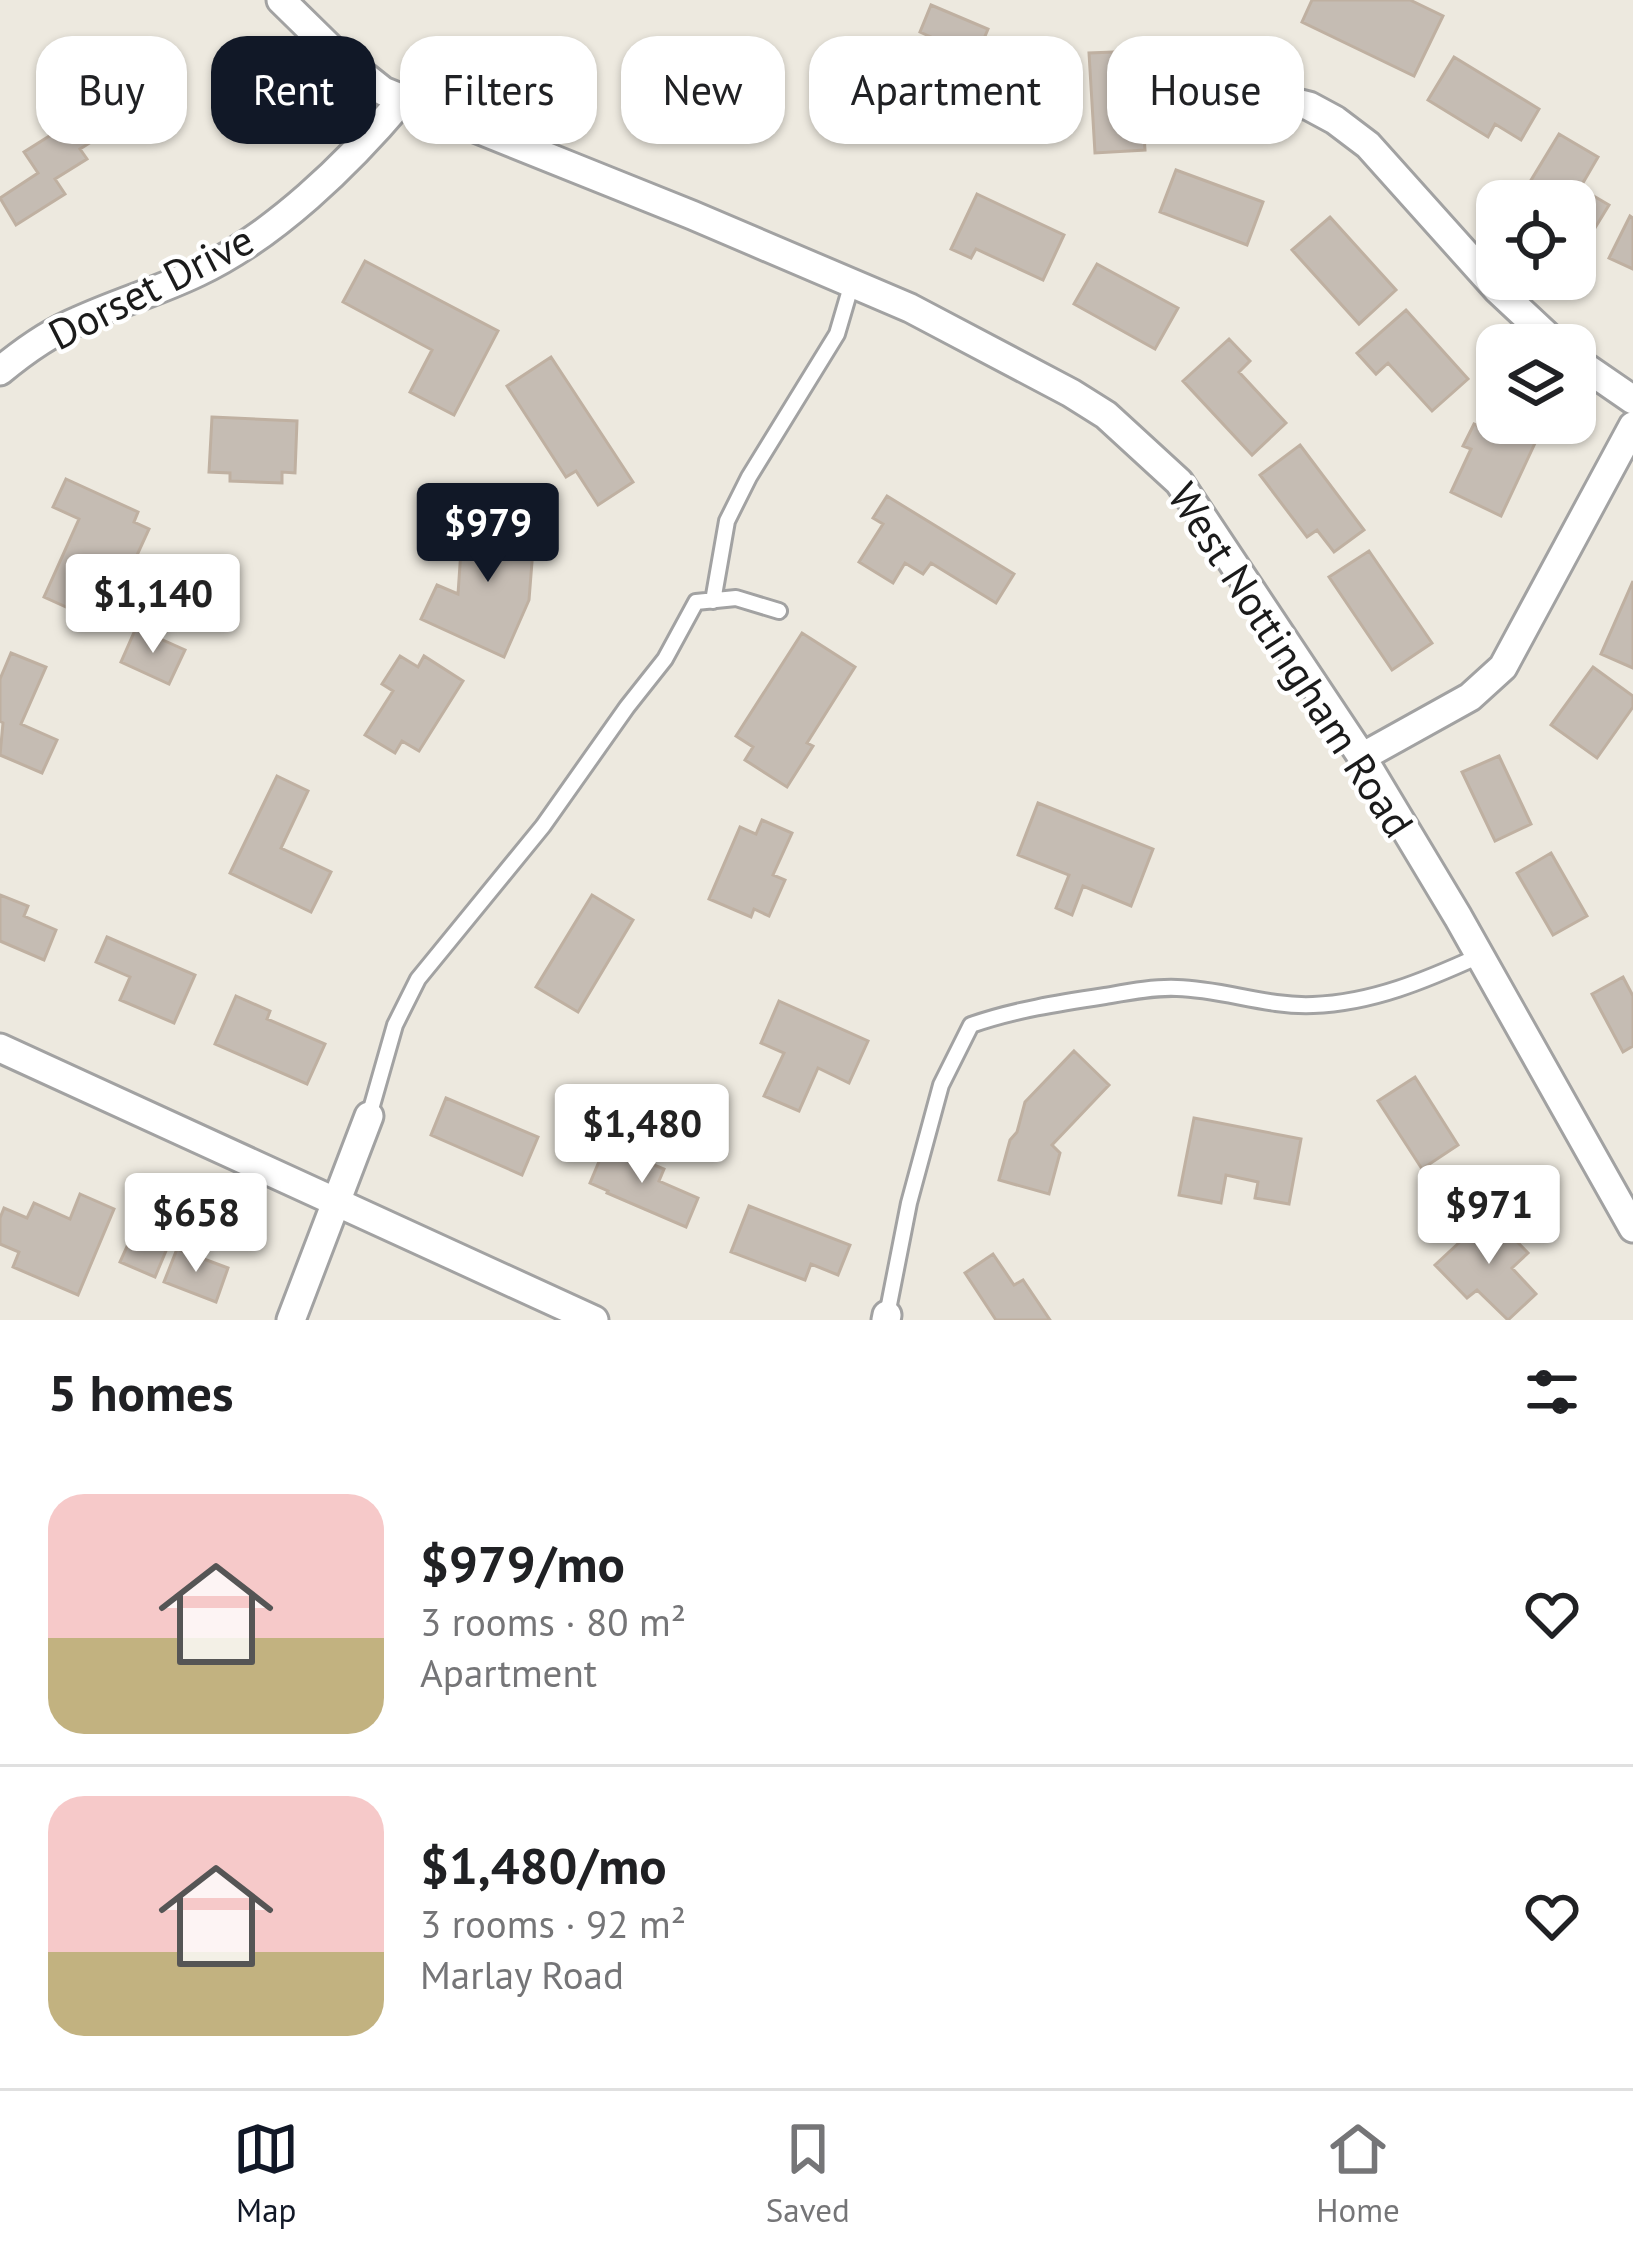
<!DOCTYPE html>
<meta charset="utf-8">
<style>
:root{--surface:#fff;--page:#f6f6f6;--text:#202124;--muted:#757577;--line:#e0e0e0;--accent:#111827}
body{margin:0;font-family:"PT Sans",sans-serif;background:var(--page);color:var(--text);height:100vh;display:flex;flex-direction:column;font-size:45px;white-space:nowrap}
*{box-sizing:border-box;margin:0}
p{font-size:39px;color:var(--muted)}
.icon{flex:none;width:66px;height:66px;fill:none;stroke:currentColor;stroke-width:2;stroke-linecap:round;stroke-linejoin:round}
.map{position:relative;height:1320px;overflow:hidden}
.side{display:flex;flex-direction:column;background:var(--surface);flex:1}
.side>*{flex:none}
.guide{position:absolute;left:36px;top:36px;width:1563px;height:108px;display:flex;gap:24px}
.controls{position:absolute;left:1476px;top:180px;display:grid;gap:24px}
.controls a{display:grid;place-items:center;width:120px;height:120px;border-radius:24px;background:var(--surface);box-shadow:0 3px 9px #0004;font-size:60px}
.price{position:absolute;translate:-50% -102px;padding:0 27px;border-radius:12px;background:#fff;color:#222;font-size:39px;line-height:78px;filter:drop-shadow(0 3px 6px #0008)}
.price::after{content:'';position:absolute;left:50%;top:72px;width:36px;height:27px;margin-left:-18px;background:inherit;clip-path:polygon(0 0,100% 0,50% 100%)}
.price.on{background:var(--accent);color:#fff}
ul{padding:0;list-style:none}
li{display:flex;align-items:center;gap:36px;height:300px;padding:0 48px}
li+li{border-top:3px solid var(--line)}
li span{display:grid;place-items:center;flex:none;width:336px;height:240px;border-radius:36px;color:#555}
li>.icon{margin-inline-start:auto}
span .icon{width:144px;height:144px;fill:#fffc;stroke-width:1}
li b{font-size:51px}
h2{display:flex;justify-content:space-between;align-items:center;height:144px;padding:0 48px;font-size:51px}
.chip{padding:0 42px;border-radius:36px;background:var(--surface);box-shadow:0 3px 9px #0004;font-size:42px;line-height:108px}
.chip.on{background:var(--accent);color:#fff}
.tab-bar{display:flex;justify-content:space-around;align-items:center;height:168px;border-top:3px solid var(--line);background:var(--surface);font-size:33px;color:var(--muted)}
.tab-bar a{display:grid;justify-items:center;gap:6px}
.tab-bar .on{color:var(--accent)}
.map>svg:first-child{display:block}
</style>
<div class="map">
<svg width="1633" height="1320" viewBox="0 0 1633 1320">
<rect width="100%" height="100%" fill="#ede9df"/>
<path fill="#c5bcb3" stroke="#bfb0a1" stroke-width="3" d="M 1312,0 L 1410,0 L 1443,16 L 1414,76 L 1302,22 Z
M 931,5 L 988,29 L 953,112 L 910,94 L 933,38 L 920,32 Z
M 1139,51 L 1145,150 L 1095,153 L 1089,53 Z
M 1454,57 L 1539,109 L 1521,140 L 1495,124 L 1488,137 L 1428,100 Z
M 84,89 L 110,130 L 80,149 L 87,159 L 55,179 L 65,194 L 16,225 L 0,198 L 38,173 L 24,152 L 62,128 L 51,110 Z
M 1559,134 L 1598,157 L 1580,188 L 1609,205 L 1587,241 L 1575,234 L 1575,201 L 1519,200 Z
M 1176,170 L 1263,202 L 1247,245 L 1160,212 Z
M 977,194 L 1064,235 L 1043,280 L 976,249 L 971,258 L 951,249 Z
M 1630,216 L 1633,218 L 1633,269 L 1609,258 Z
M 1330,217 L 1396,290 L 1359,324 L 1292,250 Z
M 365,261 L 498,331 L 454,415 L 410,392 L 432,350 L 343,302 Z
M 1097,264 L 1178,308 L 1155,349 L 1074,304 Z
M 1406,310 L 1468,379 L 1432,411 L 1388,363 L 1376,374 L 1357,353 Z
M 1229,339 L 1250,361 L 1239,372 L 1286,423 L 1252,455 L 1183,381 Z
M 551,357 L 633,482 L 598,505 L 576,471 L 566,477 L 507,386 Z
M 1497,408 L 1497,423 L 1537,423 L 1543,426 L 1501,516 L 1451,492 L 1471,449 L 1463,446 L 1474,424 L 1487,430 Z
M 212,417 L 297,421 L 295,473 L 282,472 L 282,483 L 230,481 L 230,473 L 209,472 Z
M 1300,445 L 1364,530 L 1334,552 L 1317,530 L 1307,537 L 1260,475 Z
M 66,479 L 138,512 L 134,522 L 149,529 L 121,590 L 133,596 L 117,630 L 44,597 L 79,519 L 53,507 Z
M 887,496 L 1014,574 L 996,603 L 931,563 L 923,574 L 905,563 L 893,583 L 859,562 L 883,524 L 873,518 Z
M 463,521 L 535,524 L 529,600 L 504,657 L 421,619 L 437,585 L 458,594 Z
M 1369,551 L 1432,643 L 1392,670 L 1329,577 Z
M 1633,581 L 1633,668 L 1601,654 Z
M 136,628 L 185,650 L 169,684 L 121,662 Z
M 802,633 L 855,667 L 807,743 L 813,746 L 787,787 L 745,760 L 753,747 L 736,736 Z
M 11,653 L 46,667 L 21,724 L 57,740 L 42,773 L 0,755 L 3,723 L 0,721 L 0,679 Z
M 400,656 L 418,667 L 424,656 L 463,681 L 419,751 L 402,741 L 395,753 L 365,735 L 393,691 L 382,684 Z
M 1593,667 L 1633,696 L 1633,707 L 1597,758 L 1551,725 Z
M 1499,756 L 1531,824 L 1495,841 L 1462,772 Z
M 277,776 L 308,791 L 281,848 L 331,872 L 311,912 L 230,873 Z
M 1038,803 L 1153,849 L 1131,906 L 1083,886 L 1072,915 L 1056,908 L 1069,875 L 1018,855 Z
M 762,820 L 792,833 L 773,875 L 785,880 L 769,916 L 754,909 L 751,917 L 709,899 L 740,827 L 756,834 Z
M 1551,853 L 1587,916 L 1553,935 L 1517,873 Z
M 0,895 L 28,906 L 24,916 L 56,930 L 44,960 L 0,941 Z
M 592,895 L 633,920 L 578,1012 L 536,987 Z
M 107,937 L 195,975 L 174,1023 L 120,1000 L 130,977 L 96,962 Z
M 1623,977 L 1633,996 L 1633,1046 L 1623,1052 L 1592,994 Z
M 236,996 L 270,1011 L 267,1019 L 325,1044 L 307,1084 L 215,1044 Z
M 779,1001 L 868,1041 L 849,1083 L 818,1068 L 799,1111 L 764,1096 L 784,1053 L 761,1043 Z
M 1074,1051 L 1109,1085 L 1052,1145 L 1060,1153 L 1049,1194 L 999,1180 L 1010,1140 L 1017,1132 L 1025,1102 Z
M 1415,1077 L 1458,1145 L 1422,1169 L 1378,1101 Z
M 446,1098 L 538,1137 L 522,1175 L 431,1135 Z
M 1194,1118 L 1301,1139 L 1289,1204 L 1255,1198 L 1258,1182 L 1226,1175 L 1221,1203 L 1179,1195 Z
M 606,1145 L 664,1169 L 659,1181 L 698,1198 L 686,1227 L 607,1193 L 608,1191 L 590,1183 Z
M 80,1194 L 114,1209 L 78,1295 L 13,1267 L 19,1252 L 0,1244 L 0,1218 L 4,1208 L 27,1218 L 34,1203 L 70,1219 Z
M 749,1206 L 850,1245 L 838,1275 L 811,1264 L 805,1280 L 731,1252 Z
M 1490,1214 L 1528,1253 L 1512,1268 L 1536,1294 L 1508,1320 L 1477,1290 L 1467,1298 L 1435,1265 Z
M 134,1231 L 168,1246 L 155,1277 L 120,1262 Z
M 177,1249 L 228,1268 L 216,1302 L 164,1282 Z
M 993,1254 L 1014,1285 L 1023,1280 L 1050,1320 L 996,1320 L 965,1273 Z"/>
<g fill="none" stroke-linecap="round" stroke-linejoin="round">
<defs>
<path id="service" d="M 713,601 L 727,521 L 749,477 L 837,334 L 852,283
M 369,1116 L 395,1025 L 418,979 L 543,826 L 627,707 L 665,659 L 696,602 L 736,598 L 779,611
M 887,1315 L 909,1203 L 941,1085 L 971,1025 C 1014,1010 1059,1003 1105,996 C 1128,992 1154,987 1177,988 C 1223,989 1267,1007 1313,1005 C 1372,1003 1426,980 1479,956"/>
<path id="minor" d="M 281,0 L 334,52 L 383,91 L 692,215 L 910,308 L 1071,393 L 1106,415 L 1179,482 L 1362,757 L 1458,917 L 1633,1228
M 1244,90 L 1309,106 L 1335,120 L 1368,145 L 1498,290 L 1557,345
M 1575,360 L 1633,400
M 0,371 C 24,351 49,333 78,321 C 117,303 159,291 198,272 C 274,236 348,164 402,100
M 1362,757 L 1470,697 L 1503,667 L 1633,426
M 0,1048 L 594,1320
M 291,1320 L 369,1116
M 886,1320 L 887,1315"/>
</defs>
<use href="#service" stroke="#a2a2a2" stroke-width="20"/>
<use href="#minor" stroke="#a2a2a2" stroke-width="33"/>
<use href="#service" stroke="#fff" stroke-width="14"/>
<use href="#minor" stroke="#fff" stroke-width="27"/>
</g>
<g text-anchor="middle" stroke-width="9" stroke-linejoin="round" paint-order="stroke">
<g font-size="42" fill="#1b1b1b" stroke="#fff">
<text transform="translate(151 287) rotate(-27)" y="15">Dorset Drive</text>
<text transform="translate(1291 660) rotate(57)" y="15">West Nottingham Road</text>
</g>
</g>
</svg>
<div class="controls">
<a><svg class="icon" aria-label="locate" viewBox="0 0 24 24"><circle cx="12" cy="12" r="6"/><path d="M12 2v4M12 18v4M2 12h4M18 12h4"/></svg></a>
<a><svg class="icon" aria-label="layers" viewBox="0 0 24 24"><path d="M12 4l9 5-9 5-9-5zM3 14l9 5 9-5"/></svg></a>
</div>
<b class="price on" style="left:488px;top:585px">$979</b>
<b class="price" style="left:153px;top:656px">$1,140</b>
<b class="price" style="left:642px;top:1186px">$1,480</b>
<b class="price" style="left:1489px;top:1267px">$971</b>
<b class="price" style="left:196px;top:1275px">$658</b>
<div class="guide">
<a class="chip">Buy</a>
<a class="chip on">Rent</a>
<a class="chip">Filters</a>
<a class="chip">New</a>
<a class="chip">Apartment</a>
<a class="chip">House</a>
</div>
</div>
<section class="side">
<h2>5 homes<svg class="icon" aria-label="filters" viewBox="0 0 24 24"><path d="M4 7h16M4 17h16"/><circle cx="9" cy="7" r="2"/><circle cx="15" cy="17" r="2"/></svg></h2>
<ul>
<li><span style="background:linear-gradient(#f6c9c9 60%,#c2b280 0)"><svg class="icon" aria-label="home" viewBox="0 0 24 24"><path d="M3 11l9-7 9 7M6 9v11h12V9"/></svg></span><div><b>$979/mo</b><p>3 rooms · 80 m²</p><p>Apartment</p></div><svg class="icon" aria-label="heart" viewBox="0 0 24 24"><path d="M12 20l-8-8c-3-5 5-10 8-4 3-6 11-1 8 4z"/></svg></li>
<li><span style="background:linear-gradient(#f6c9c9 65%,#c2b280 0)"><svg class="icon" aria-label="home" viewBox="0 0 24 24"><path d="M3 11l9-7 9 7M6 9v11h12V9"/></svg></span><div><b>$1,480/mo</b><p>3 rooms · 92 m²</p><p>Marlay Road</p></div><svg class="icon" aria-label="heart" viewBox="0 0 24 24"><path d="M12 20l-8-8c-3-5 5-10 8-4 3-6 11-1 8 4z"/></svg></li>
</ul>
</section>
<nav class="tab-bar">
<a class="on"><svg class="icon" aria-label="map" viewBox="0 0 24 24"><path d="M3 6l6-2 6 2 6-2v14l-6 2-6-2-6 2zM9 4v14M15 6v14"/></svg>Map</a>
<a><svg class="icon" aria-label="saved" viewBox="0 0 24 24"><path d="M7 4h10v16l-5-4-5 4z"/></svg>Saved</a>
<a><svg class="icon" aria-label="home" viewBox="0 0 24 24"><path d="M3 11l9-7 9 7M6 9v11h12V9"/></svg>Home</a>
</nav>
